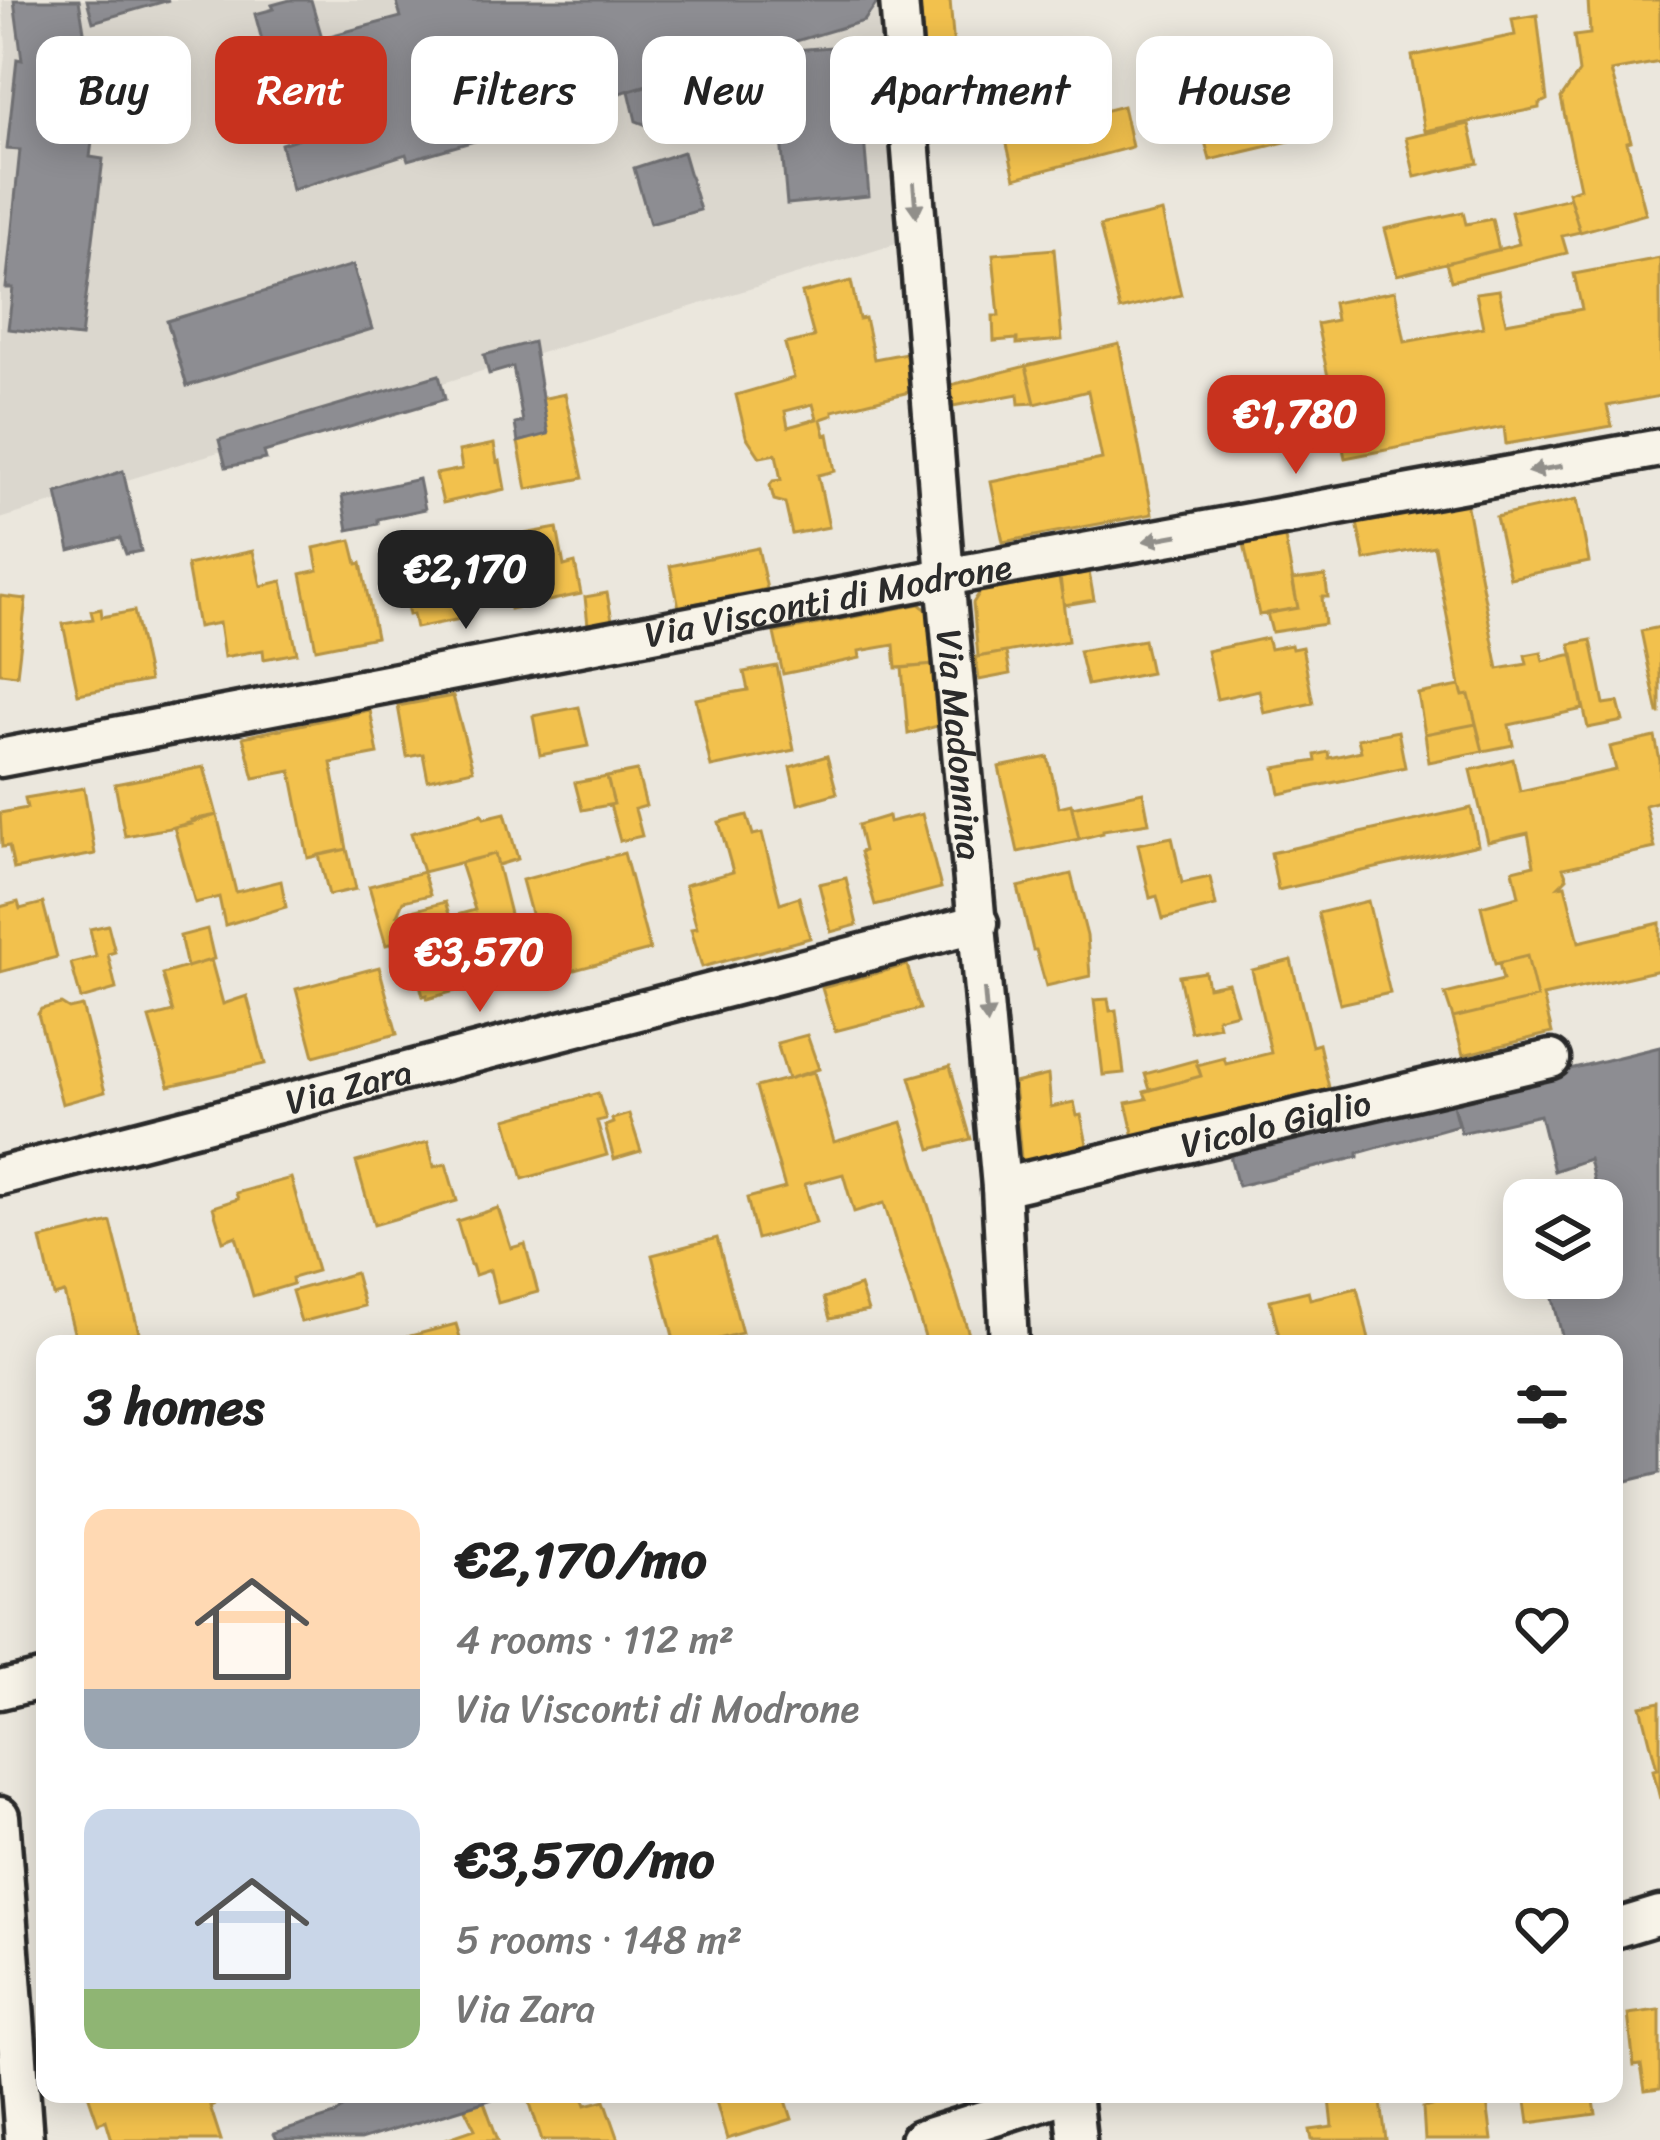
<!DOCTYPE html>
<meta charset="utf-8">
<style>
:root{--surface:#fff;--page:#f6f6f6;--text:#222;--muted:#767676;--accent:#c8321e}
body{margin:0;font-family:Sriracha,sans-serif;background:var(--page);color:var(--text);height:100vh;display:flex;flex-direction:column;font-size:45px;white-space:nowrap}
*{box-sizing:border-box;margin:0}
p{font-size:39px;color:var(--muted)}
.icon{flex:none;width:66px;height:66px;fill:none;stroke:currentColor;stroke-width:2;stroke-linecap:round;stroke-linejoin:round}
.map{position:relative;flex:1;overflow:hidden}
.drawer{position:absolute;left:36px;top:1335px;width:1587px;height:768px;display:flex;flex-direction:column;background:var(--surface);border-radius:24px;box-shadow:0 6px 30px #0003}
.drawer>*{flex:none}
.banner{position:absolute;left:36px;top:36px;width:1590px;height:108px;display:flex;gap:24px}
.tools{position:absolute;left:1503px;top:1179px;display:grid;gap:24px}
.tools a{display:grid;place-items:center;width:120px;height:120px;border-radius:24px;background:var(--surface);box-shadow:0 6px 30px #0003;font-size:60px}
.price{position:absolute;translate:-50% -102px;padding:0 27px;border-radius:24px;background:var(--accent);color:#fff;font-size:39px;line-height:78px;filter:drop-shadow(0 3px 6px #0008)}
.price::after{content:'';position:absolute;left:50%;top:72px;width:36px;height:27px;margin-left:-18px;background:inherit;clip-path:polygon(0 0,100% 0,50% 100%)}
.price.on{background:#222;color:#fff}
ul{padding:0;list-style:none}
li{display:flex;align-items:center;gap:36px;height:300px;padding:0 48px}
li span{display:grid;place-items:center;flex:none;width:336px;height:240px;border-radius:24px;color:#555}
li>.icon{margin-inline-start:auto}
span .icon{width:144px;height:144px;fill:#fffc;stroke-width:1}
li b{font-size:51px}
h2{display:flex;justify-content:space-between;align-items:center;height:144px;padding:0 48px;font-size:51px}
.tag{padding:0 42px;border-radius:24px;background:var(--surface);box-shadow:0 6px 30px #0003;font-size:42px;line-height:108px}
.tag.on{background:var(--accent);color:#fff}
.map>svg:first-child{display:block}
</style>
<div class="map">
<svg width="1660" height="2140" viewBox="0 0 1660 2140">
<rect width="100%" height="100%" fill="#ebe7dd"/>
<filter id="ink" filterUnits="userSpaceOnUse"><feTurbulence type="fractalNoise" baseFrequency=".00833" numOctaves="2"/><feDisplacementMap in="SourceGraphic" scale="24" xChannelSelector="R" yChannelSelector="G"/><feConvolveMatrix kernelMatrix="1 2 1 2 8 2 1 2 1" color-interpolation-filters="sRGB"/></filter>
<g filter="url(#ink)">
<path fill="#dbd7ce" d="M 2,0 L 888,0 L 906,241 L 0,519 L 0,99 L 6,46 Z"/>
<path fill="#f2c14e" stroke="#b69444" stroke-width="3" fill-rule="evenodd" d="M 919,0 L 950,0 L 955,61 L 924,68 Z
M 1588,0 L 1660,0 L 1660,62 L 1611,71 L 1631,141 L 1627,142 L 1646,214 L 1580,232 L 1568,192 L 1580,188 L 1561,98 L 1579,72 L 1574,36 L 1590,34 Z
M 1537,15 L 1547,100 L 1539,104 L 1539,108 L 1425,131 L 1412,56 L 1515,35 L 1512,19 Z
M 1060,73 L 1072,119 L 1123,106 L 1132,147 L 1015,178 L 1005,136 L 1015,133 L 1004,87 Z
M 1271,102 L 1273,109 L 1285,106 L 1294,140 L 1210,160 L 1199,119 Z
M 1469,124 L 1478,163 L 1415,177 L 1406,138 Z
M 1570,198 L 1580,232 L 1562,236 L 1567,253 L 1451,281 L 1446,263 L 1519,244 L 1511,212 Z
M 1162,212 L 1181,295 L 1120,310 L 1100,226 Z
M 1463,212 L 1466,224 L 1492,219 L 1499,250 L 1397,275 L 1385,229 Z
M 1054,249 L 1062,340 L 1017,344 L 1017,339 L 994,341 L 993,316 L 999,316 L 993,254 Z
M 1660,258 L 1660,396 L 1607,406 L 1612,426 L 1506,444 L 1504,427 L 1345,458 L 1317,324 L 1336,320 L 1333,303 L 1395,291 L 1405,342 L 1483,327 L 1476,293 L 1499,290 L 1506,323 L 1582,309 L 1574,274 Z
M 851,281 L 859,319 L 865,318 L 874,359 L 906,353 L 909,392 L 833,411 L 833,415 L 821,419 L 825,435 L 828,434 L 835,471 L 818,475 L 829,527 L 792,534 L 785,503 L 774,500 L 770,485 L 773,481 L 781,480 L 776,454 L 760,457 L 746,436 L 736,395 L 794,378 L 785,344 L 814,337 L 802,293 ZM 813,404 L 817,419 L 788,427 L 785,411 Z
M 1119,344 L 1152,514 L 1003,542 L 991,482 L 1102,459 L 1088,391 L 1035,404 L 1026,366 Z
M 1026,366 L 1035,403 L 1019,404 L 1018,394 L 953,406 L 951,385 Z
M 565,394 L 583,478 L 527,489 L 518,442 L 548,434 L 541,399 Z
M 494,444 L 497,462 L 500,461 L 505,489 L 443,503 L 436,474 L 462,469 L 459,451 Z
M 1465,496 L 1498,669 L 1527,664 L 1525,655 L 1541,652 L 1543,661 L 1573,654 L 1583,709 L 1509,725 L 1513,745 L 1483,751 L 1469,695 L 1463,696 L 1460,686 L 1434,546 L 1365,560 L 1356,518 Z
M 1577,499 L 1589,562 L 1510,578 L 1496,517 Z
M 557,528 L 564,566 L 575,563 L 581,594 L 510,609 L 496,539 Z
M 1284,533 L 1298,608 L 1259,615 L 1243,539 Z
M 351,540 L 357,564 L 361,563 L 376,637 L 316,649 L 301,574 L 318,570 L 314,548 Z
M 758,548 L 767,589 L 679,607 L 670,566 Z
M 253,551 L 261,586 L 282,581 L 297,653 L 264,659 L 263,650 L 224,657 L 219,623 L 198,627 L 187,565 Z
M 458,555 L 470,617 L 416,628 L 413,614 L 409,615 L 399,567 L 402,567 L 402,564 Z
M 1089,572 L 1094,600 L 1064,605 L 1059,578 Z
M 1325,576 L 1328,597 L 1322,597 L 1325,624 L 1272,632 L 1267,613 L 1298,608 L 1292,580 Z
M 1060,577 L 1068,641 L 978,657 L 973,603 L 980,592 Z
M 607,593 L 612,620 L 588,625 L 585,597 Z
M 0,596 L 26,599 L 17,675 L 0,673 Z
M 919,604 L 931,613 L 935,665 L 896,668 L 894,645 L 859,651 L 860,658 L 783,674 L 774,633 Z
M 101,609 L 102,617 L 134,611 L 149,681 L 78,694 L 63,624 L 93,619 L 91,611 Z
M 1660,627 L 1660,713 L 1658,713 L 1641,631 Z
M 1267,638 L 1270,649 L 1291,645 L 1292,649 L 1302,647 L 1313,703 L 1264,713 L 1259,690 L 1217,699 L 1207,651 Z
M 1144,640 L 1151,673 L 1087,685 L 1079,651 Z
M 1591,640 L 1604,704 L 1618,702 L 1623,721 L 1588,728 L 1570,644 Z
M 1006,652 L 1010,674 L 979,680 L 976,657 Z
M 935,665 L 941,725 L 908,734 L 902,668 Z
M 777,666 L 794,750 L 711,767 L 696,699 L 748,690 L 744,672 Z
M 1460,686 L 1463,696 L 1469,695 L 1476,724 L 1425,734 L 1418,694 Z
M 453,696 L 473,770 L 428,780 L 423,754 L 407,757 L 398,706 Z
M 579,707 L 588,746 L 540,755 L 533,716 Z
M 370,710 L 378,754 L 331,763 L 347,849 L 308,858 L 291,771 L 254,778 L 243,737 Z
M 1476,724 L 1483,751 L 1429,762 L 1425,734 Z
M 1398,731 L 1405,767 L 1280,794 L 1275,768 L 1316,761 L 1315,755 L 1328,752 L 1329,758 L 1361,751 L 1358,739 Z
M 1655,737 L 1660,761 L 1660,801 L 1645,805 L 1655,848 L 1563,868 L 1567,878 L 1559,886 L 1565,885 L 1579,942 L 1660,923 L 1660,970 L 1543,996 L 1552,1033 L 1463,1055 L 1453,1018 L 1537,998 L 1527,956 L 1495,964 L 1481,906 L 1519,896 L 1513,870 L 1534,865 L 1528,833 L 1488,842 L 1471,770 L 1513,759 L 1520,791 L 1616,770 L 1610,747 Z
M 827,756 L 837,793 L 798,804 L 790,767 Z
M 1048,757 L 1059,807 L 1071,804 L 1079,839 L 1018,852 L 999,767 Z
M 204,767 L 217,815 L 191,820 L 192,824 L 125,836 L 115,784 Z
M 637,771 L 646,806 L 635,809 L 642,836 L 620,841 L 610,805 L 614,804 L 607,777 Z
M 607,777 L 614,804 L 582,810 L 575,783 Z
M 84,788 L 95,854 L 14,869 L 9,846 L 2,847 L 0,813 L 27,808 L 25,798 Z
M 1143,792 L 1149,823 L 1103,830 L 1103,833 L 1079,839 L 1072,807 Z
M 1471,808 L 1478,845 L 1278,890 L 1271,853 Z
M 505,813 L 518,859 L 498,865 L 495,854 L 423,872 L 411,833 L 482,814 L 484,818 Z
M 922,814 L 941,888 L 875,905 L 860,852 L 864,851 L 858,825 L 888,816 L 889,822 Z
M 217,815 L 236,892 L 281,881 L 286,907 L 225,925 L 219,897 L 195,903 L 174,827 Z
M 747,815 L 753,835 L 762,833 L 780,903 L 799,897 L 810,938 L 702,967 L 691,929 L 697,928 L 685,885 L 733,872 L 719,822 Z
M 1172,837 L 1182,883 L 1210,877 L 1216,906 L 1163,919 L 1157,896 L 1150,898 L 1138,844 Z
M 347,849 L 356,889 L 329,895 L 319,855 Z
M 624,853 L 650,950 L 548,977 L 522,880 Z
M 495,854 L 516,938 L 507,939 L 517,973 L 427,999 L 427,995 L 423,996 L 408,940 L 386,945 L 369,886 L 423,872 L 430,895 L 403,901 L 397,915 L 445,902 L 450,917 L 475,910 L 460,863 Z
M 1071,874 L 1087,936 L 1090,976 L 1046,986 L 1036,950 L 1033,950 L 1018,887 Z
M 846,878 L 857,925 L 831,932 L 819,884 Z
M 1368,901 L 1390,993 L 1340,1004 L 1318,913 Z
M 18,902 L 20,909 L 43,903 L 57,957 L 0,972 L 0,907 Z
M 108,925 L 115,952 L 108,954 L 116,989 L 81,999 L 71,963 L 96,957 L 90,929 Z
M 207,929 L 214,959 L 187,967 L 180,936 Z
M 1527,956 L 1537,998 L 1453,1018 L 1445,994 L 1503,980 L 1499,963 Z
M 211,960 L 223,1004 L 247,996 L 265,1064 L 169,1086 L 149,1018 L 173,1012 L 162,974 Z
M 1291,960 L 1312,1046 L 1319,1044 L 1330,1092 L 1158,1138 L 1156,1132 L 1134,1137 L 1126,1103 L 1147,1099 L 1144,1092 L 1201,1076 L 1197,1065 L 1224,1058 L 1226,1064 L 1271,1053 L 1252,970 Z
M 907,965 L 920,1009 L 835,1031 L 822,988 Z
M 379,967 L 397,1034 L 314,1056 L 296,989 Z
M 1205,972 L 1208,987 L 1228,983 L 1237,1013 L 1217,1018 L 1219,1026 L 1191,1032 L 1179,976 Z
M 1108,999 L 1110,1011 L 1116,1010 L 1124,1073 L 1103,1075 L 1094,1000 Z
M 61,1004 L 69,1009 L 82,1006 L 105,1092 L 62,1104 L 38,1014 L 41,1009 Z
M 807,1035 L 819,1069 L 788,1079 L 777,1043 Z
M 1196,1060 L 1201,1076 L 1150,1090 L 1145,1074 Z
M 950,1066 L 971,1139 L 931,1149 L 910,1077 Z
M 814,1072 L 834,1142 L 902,1122 L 972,1344 L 927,1344 L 884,1203 L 854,1212 L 843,1174 L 805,1184 L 816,1223 L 757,1239 L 747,1198 L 785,1188 L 756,1087 Z
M 1048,1075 L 1051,1107 L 1074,1102 L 1077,1116 L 1081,1115 L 1088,1149 L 1028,1163 L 1021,1158 L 1014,1083 Z
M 598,1093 L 606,1119 L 597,1121 L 607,1155 L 523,1179 L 506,1119 Z
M 629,1114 L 641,1151 L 614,1159 L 605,1126 L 613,1123 L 612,1119 Z
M 428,1142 L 434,1167 L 446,1164 L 457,1201 L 374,1225 L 356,1162 Z
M 291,1178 L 317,1271 L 292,1278 L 293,1284 L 253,1296 L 236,1236 L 223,1241 L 213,1207 L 238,1199 L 236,1193 Z
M 498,1208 L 511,1248 L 525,1244 L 538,1292 L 498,1303 L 490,1270 L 475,1275 L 472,1265 L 470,1265 L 457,1221 Z
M 111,1222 L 139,1333 L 92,1344 L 77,1344 L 64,1293 L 54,1296 L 41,1239 Z
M 717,1238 L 742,1333 L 699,1344 L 675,1344 L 652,1255 Z
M 355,1273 L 364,1306 L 301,1322 L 292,1291 Z
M 860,1286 L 868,1311 L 830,1319 L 824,1298 Z
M 1357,1288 L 1370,1344 L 1281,1344 L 1270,1300 L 1308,1291 L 1310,1299 Z
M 456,1324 L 462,1344 L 392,1344 L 391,1341 Z
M 1660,1702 L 1660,1799 L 1653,1770 L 1657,1769 L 1641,1706 Z
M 1658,2010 L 1660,2010 L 1660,2089 L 1645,2091 L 1641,2065 L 1634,2066 L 1628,2014 Z
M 88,2094 L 215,2094 L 217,2103 L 210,2106 L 221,2140 L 112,2140 L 106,2120 L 98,2123 Z
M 527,2094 L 582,2094 L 586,2105 L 605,2100 L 619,2140 L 542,2140 Z
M 720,2094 L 784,2094 L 792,2119 L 727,2139 L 716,2101 L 722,2099 Z
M 1341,2094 L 1347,2100 L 1380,2095 L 1386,2140 L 1312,2140 L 1310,2130 L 1333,2127 L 1330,2099 Z
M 1431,2094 L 1486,2094 L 1492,2140 L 1425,2140 L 1423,2108 L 1432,2106 Z
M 1525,2094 L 1593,2094 L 1596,2114 L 1529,2123 Z
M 484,2102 L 498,2140 L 443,2140 L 475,2129 L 464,2107 Z"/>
<path fill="#8d8d92" stroke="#707073" stroke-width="3" d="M 14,0 L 79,0 L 87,50 L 104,51 L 90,157 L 103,159 L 81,337 L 8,329 L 13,288 L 6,288 L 20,150 L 7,149 L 17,59 L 22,60 Z
M 87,0 L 169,0 L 93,22 Z
M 290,0 L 311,0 L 322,38 L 401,17 L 396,0 L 879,0 L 864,21 L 525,121 L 527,126 L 408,160 L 406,154 L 292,190 L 281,144 L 309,135 L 286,50 L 266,55 L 255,14 L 274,9 L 272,5 Z
M 856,45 L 869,196 L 787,204 L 777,95 L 662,131 L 636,121 L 629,91 L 756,53 Z
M 683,152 L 700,210 L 650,224 L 634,168 Z
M 353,265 L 372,329 L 187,386 L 167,321 Z
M 533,342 L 548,434 L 518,442 L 515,424 L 523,422 L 513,367 L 489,374 L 484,355 Z
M 439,375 L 445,399 L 442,400 L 264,452 L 266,459 L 226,467 L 219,440 Z
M 123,471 L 141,551 L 126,554 L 120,538 L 70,551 L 57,493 Z
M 419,479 L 425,509 L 378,519 L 378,524 L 348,530 L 342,496 Z
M 1660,1047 L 1660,1473 L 1614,1484 L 1614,1344 L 1564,1344 L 1548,1278 L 1602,1278 L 1602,1208 L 1607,1206 L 1600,1183 L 1595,1185 L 1589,1159 L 1554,1171 L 1540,1115 L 1461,1133 L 1451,1098 Z
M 1451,1098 L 1458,1125 L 1358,1153 L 1358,1157 L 1238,1186 L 1229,1152 Z
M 345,2094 L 380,2094 L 382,2100 L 400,2094 L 509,2094 L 360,2140 L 277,2140 L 274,2134 L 335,2115 L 348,2103 Z"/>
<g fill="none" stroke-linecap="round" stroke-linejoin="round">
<defs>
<g id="street">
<path id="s1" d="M 899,0 L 945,577 L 1001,1187 L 1009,1344"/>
<path id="s2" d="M 0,758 L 945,577 L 1660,448"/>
<path id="s3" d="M 0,1176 L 979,923"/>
<path id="s4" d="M 1001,1187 L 1551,1059"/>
<path d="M 0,1690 L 45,1679"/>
<path d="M 0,1816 L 24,2140"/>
<path d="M 1614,1929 L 1660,1915"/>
<path d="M 1072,2094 L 1077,2140"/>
<path d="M 919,2140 L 1065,2094"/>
</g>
</defs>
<use href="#street" stroke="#2b2b2b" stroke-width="45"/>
<use href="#street" stroke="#f7f3e8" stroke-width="36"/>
</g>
<defs><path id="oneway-solid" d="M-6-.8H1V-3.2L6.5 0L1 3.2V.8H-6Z" transform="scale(3)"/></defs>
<g fill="#918f8a">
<use href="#oneway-solid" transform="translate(915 200) rotate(85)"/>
<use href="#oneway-solid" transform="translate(1545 469) rotate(170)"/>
<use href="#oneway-solid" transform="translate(1161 538) rotate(170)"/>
<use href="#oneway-solid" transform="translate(986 1007) rotate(85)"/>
</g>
</g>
<g text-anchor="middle" stroke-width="12" stroke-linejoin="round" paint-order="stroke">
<g font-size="36" fill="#2b2b2b" stroke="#f7f3e8">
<text dy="13" stroke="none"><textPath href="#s2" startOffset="843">Via Visconti di Modrone</textPath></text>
<text dy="13" stroke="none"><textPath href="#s1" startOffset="747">Via Madonnina</textPath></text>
<text dy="13" stroke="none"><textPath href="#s3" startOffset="360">Via Zara</textPath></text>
<text dy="13" stroke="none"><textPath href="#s4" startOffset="282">Vicolo Giglio</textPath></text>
</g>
</g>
</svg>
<div class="tools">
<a><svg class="icon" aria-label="layers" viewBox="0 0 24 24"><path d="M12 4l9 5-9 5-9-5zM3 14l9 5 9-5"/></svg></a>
</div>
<b class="price" style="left:1296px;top:477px">€1,780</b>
<b class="price on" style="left:466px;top:632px">€2,170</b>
<b class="price" style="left:480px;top:1015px">€3,570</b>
<div class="banner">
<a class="tag">Buy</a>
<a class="tag on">Rent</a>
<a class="tag">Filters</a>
<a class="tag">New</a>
<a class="tag">Apartment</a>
<a class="tag">House</a>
</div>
<section class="drawer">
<h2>3 homes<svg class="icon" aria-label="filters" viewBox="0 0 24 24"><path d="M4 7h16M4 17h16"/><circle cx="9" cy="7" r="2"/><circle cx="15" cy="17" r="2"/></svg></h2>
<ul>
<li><span style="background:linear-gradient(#ffd9b3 75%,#9aa5b1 0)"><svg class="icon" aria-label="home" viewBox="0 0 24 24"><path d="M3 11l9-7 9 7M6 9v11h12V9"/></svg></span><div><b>€2,170/mo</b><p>4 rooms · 112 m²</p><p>Via Visconti di Modrone</p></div><svg class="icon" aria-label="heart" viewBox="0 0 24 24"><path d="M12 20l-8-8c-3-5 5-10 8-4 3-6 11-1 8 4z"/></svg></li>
<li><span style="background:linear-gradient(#c9d6e8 75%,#8fb573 0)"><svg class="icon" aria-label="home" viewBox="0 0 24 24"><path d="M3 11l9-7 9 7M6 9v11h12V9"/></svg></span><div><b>€3,570/mo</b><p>5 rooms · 148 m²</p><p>Via Zara</p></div><svg class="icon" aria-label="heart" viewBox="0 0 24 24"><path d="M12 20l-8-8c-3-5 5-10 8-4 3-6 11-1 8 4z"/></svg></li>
</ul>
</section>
</div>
